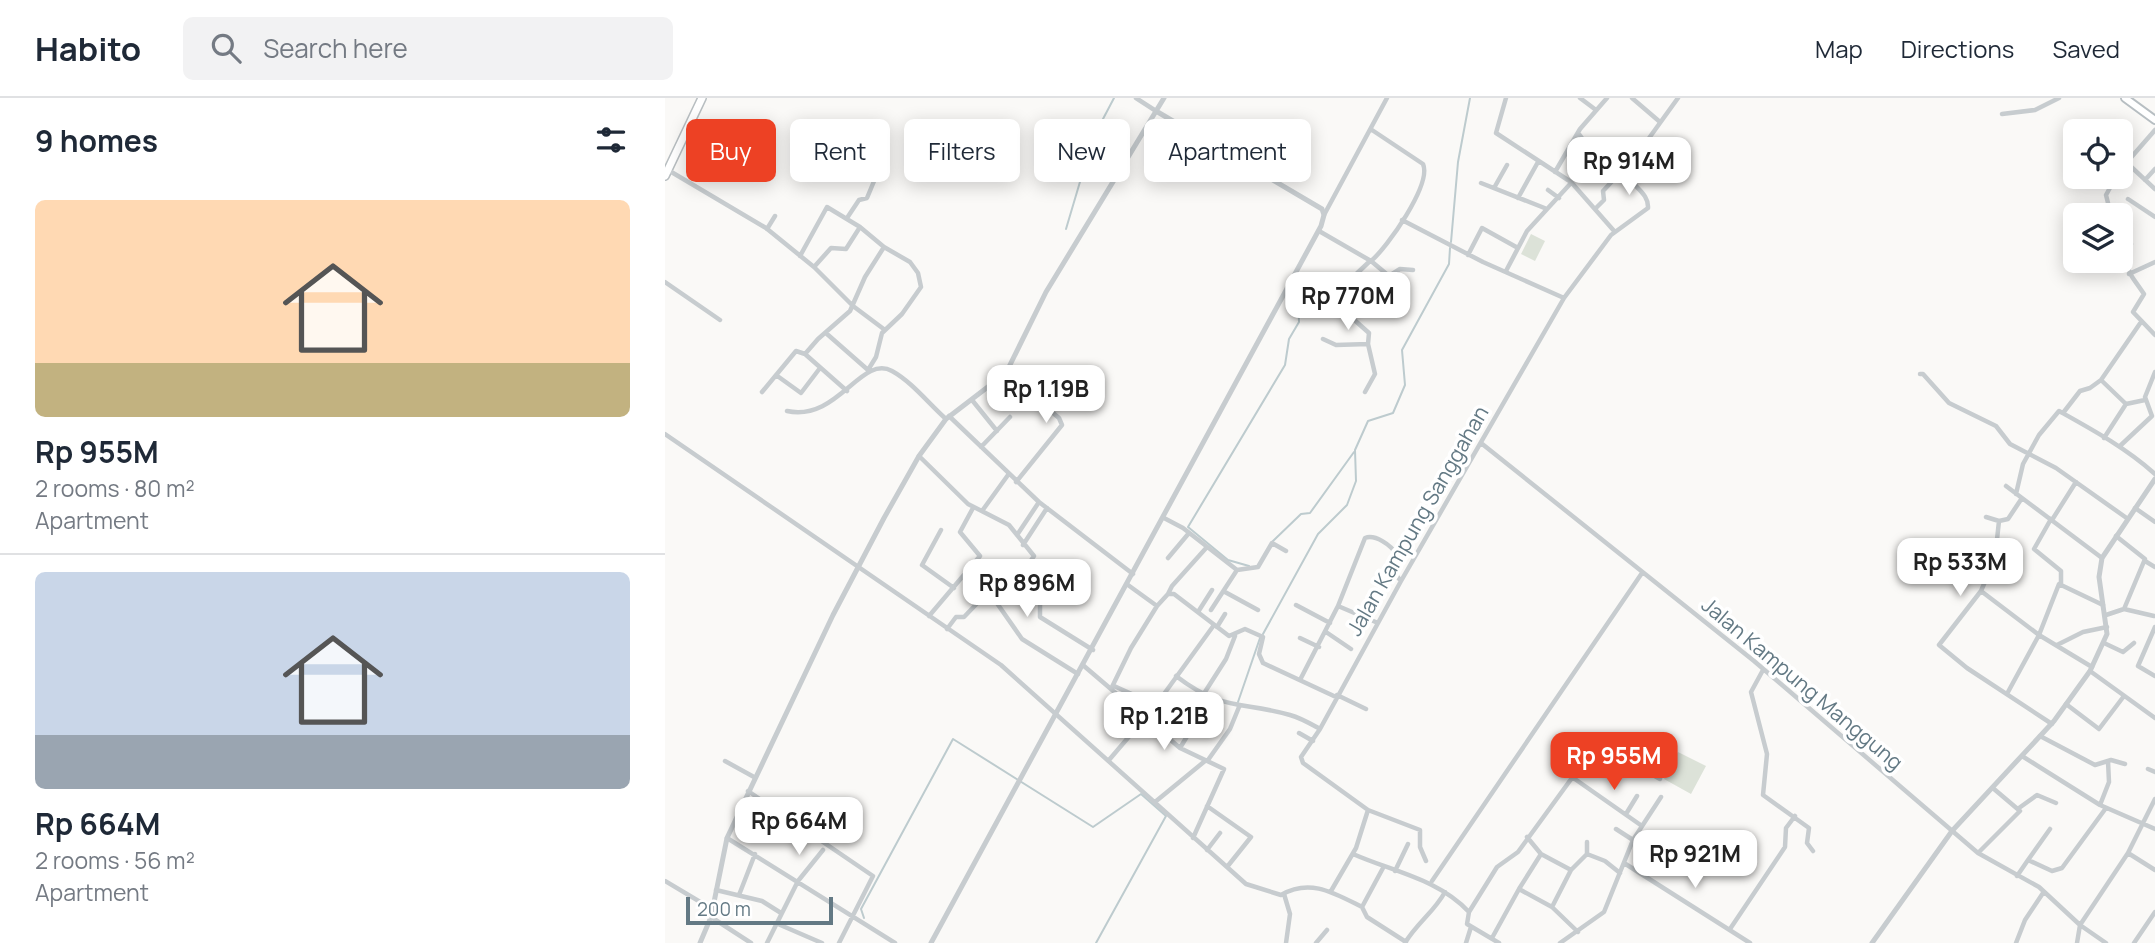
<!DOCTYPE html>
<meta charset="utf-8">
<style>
:root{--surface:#fff;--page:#f2f2f3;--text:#1f2937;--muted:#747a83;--line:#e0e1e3;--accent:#ed4124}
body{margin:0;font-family:Manrope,sans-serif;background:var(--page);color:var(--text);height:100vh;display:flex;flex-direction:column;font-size:26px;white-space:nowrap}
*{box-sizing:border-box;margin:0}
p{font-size:23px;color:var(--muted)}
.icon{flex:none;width:38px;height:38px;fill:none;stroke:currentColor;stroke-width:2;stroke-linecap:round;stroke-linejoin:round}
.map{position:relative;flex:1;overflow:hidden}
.side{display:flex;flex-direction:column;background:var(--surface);width:665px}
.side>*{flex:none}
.top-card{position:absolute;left:21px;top:21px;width:665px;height:63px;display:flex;gap:14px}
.controls{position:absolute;left:1398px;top:21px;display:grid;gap:14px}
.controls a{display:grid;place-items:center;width:70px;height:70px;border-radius:10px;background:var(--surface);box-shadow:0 4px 18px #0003;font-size:35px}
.scale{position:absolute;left:21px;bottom:18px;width:147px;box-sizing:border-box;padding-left:7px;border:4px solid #637984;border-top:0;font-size:19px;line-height:24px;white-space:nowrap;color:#637984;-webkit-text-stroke:5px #fff;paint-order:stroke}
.price{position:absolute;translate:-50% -60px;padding:0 16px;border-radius:14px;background:#fff;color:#222;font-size:23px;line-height:46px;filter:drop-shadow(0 2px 4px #0008)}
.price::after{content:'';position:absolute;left:50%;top:42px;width:21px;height:16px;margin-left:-10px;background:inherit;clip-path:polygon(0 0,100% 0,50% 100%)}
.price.active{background:var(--accent);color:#fff}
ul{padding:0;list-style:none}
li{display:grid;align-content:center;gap:14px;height:371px;padding:0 35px}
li+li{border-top:2px solid var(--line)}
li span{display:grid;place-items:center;height:217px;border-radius:10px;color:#555}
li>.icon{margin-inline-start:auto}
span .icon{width:126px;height:126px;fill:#fffc;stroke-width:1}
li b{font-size:30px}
h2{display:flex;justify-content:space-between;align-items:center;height:84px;padding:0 35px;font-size:30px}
.chip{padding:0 24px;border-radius:10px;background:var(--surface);box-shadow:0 4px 18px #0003;font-size:24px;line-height:63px}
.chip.active{background:var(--accent);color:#fff}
header{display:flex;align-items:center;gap:42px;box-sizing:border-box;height:98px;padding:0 35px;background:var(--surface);border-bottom:2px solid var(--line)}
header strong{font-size:33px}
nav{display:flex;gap:38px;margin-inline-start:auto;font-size:24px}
.search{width:490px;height:63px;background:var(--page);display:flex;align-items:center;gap:18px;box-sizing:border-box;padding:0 24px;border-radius:10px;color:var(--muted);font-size:26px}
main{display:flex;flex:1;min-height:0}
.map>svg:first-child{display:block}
</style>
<header>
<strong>Habito</strong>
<div class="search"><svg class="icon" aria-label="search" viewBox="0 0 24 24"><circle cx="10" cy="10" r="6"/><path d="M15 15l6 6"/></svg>Search here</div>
<nav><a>Map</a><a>Directions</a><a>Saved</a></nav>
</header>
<main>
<section class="side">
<h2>9 homes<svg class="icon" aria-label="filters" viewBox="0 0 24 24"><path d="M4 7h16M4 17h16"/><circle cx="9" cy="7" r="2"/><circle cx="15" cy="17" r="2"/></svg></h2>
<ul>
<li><span style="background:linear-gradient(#ffd9b3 75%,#c2b280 0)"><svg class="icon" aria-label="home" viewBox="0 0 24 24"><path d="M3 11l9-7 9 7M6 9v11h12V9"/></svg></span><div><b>Rp 955M</b><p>2 rooms · 80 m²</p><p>Apartment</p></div></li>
<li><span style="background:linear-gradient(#c9d6e8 75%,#9aa5b1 0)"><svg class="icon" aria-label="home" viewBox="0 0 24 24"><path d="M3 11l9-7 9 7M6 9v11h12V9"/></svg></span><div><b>Rp 664M</b><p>2 rooms · 56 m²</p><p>Apartment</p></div></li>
</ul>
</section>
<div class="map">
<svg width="1490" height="845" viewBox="0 0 1490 845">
<rect width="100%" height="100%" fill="#faf9f7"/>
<path fill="#dce2d8" d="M 866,136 L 880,143 L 870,163 L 856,156 Z
M 1013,654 L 1041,668 L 1026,696 L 999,681 Z"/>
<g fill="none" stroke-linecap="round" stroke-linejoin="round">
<path stroke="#bdcbce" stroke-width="2" d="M 401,131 L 428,40 L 449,0
M 786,144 L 793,64 L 805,0
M 608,443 L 636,416 L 645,415 L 689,354
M 584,468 L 563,462 L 523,429 L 620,267 L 624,241 L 634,224 L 633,202
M 598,536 L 653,436 L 682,407 L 691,383 L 690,352 L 703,323 L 728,315 L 740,287 L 737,252 L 784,166 L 785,150
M 573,604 L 595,540
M 199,820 L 196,811 L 288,641 L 428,729 L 476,696 L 501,718 L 431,845"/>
<defs>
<path id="secondary" d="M 1460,0 L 1490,22"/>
<path id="primary" d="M 0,78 L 37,0"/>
</defs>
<use href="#secondary" stroke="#b7bec2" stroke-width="10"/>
<use href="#primary" stroke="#b8bec1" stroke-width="10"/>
<path stroke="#c7cccf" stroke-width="4.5" d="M 471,0 L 491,13
M 841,0 L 831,35 L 906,84 L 950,134
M 915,0 L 931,12
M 967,0 L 995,24
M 1337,16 L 1370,12 L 1394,0
M 913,35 C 925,50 939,77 961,77
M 175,51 L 204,66 L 212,76 L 202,100 L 194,102 L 182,120
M 546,58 L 555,51
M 1461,64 L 1490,91
M 1456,71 L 1490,32
M 3,72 L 101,130 L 149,169 L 188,208 L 220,232
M 890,74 L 915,31 L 942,0
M 1480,82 L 1490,71
M 816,85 L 882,111
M 829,90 L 842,67
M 883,92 L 894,100
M 853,100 L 873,64
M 1463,101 L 1490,119
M 930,111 L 939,102 L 938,93 L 953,77
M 659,117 L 722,0
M 1446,117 L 1441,97 L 1451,79
M 737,122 L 818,164 L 899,200
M 102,131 L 110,118
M 1456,132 L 1466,146 C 1461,178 1461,169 1479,196 L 1468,214 L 1490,237
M 654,133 L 706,163 C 722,150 767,86 758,66 L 707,32
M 803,157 L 817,130 L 853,150
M 135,158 L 162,109 L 195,129 L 219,149
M 706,163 L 724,178 L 735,171 L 748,172
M 149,169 L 166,150 L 181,151 L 195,129
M 841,173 L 862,133 L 906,85
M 631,176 L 650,187 L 704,235 L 703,246 L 710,276 L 700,294
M 1464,176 L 1490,164
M 0,184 L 55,222
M 725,188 L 726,178
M 663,215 L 686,181 L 705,163
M 658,241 L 671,247 L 703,246
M 140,256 L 153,241 L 185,213 L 200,179 L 219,149 L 245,164 L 253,175 L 256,189 L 237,216 L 217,235 L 211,259 L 203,272 L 162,236
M 341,275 L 394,320 L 397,327 L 351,384
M 1255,276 L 1258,276 L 1284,305 L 1331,328 L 1345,346 L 1391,370 L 1463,421
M 111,277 L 136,295 L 155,270
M 97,294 L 131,253 L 140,256 L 182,293
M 307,302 L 332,333
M 1461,306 L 1480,302
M 122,313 C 173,324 196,256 227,273 C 247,284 264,306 281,321
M 1398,315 L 1415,293 L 1425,290 L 1436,282
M 284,318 L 374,404 L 468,476
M 0,336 L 336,567 L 581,786 L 616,797 C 645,780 669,795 697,809 L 718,770
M 1439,340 L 1461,306 L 1436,282 L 1476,224
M 816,345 L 1089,563 L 1313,755 L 1374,789 L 1415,827 L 1441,845
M 1456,347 L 1487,318 L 1480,299 L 1490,274
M 316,349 L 345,319
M 254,358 L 303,406 L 344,427 L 369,458 L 356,477 L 364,489 L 375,497 L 375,519 L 428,552
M 1341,388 L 1437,460
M 1351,396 L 1358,366 L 1374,337 L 1394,313 C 1428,332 1461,350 1490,376
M 1470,410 L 1490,424
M 317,413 L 343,377
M 1321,419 L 1334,423 L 1343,421 L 1357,400
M 499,420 L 518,430 L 572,472 L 593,469 L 607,445 L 621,453
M 1386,421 L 1369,451 L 1396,473 L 1396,485
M 1387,422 L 1411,384
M 1334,423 L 1330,460 L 1316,493 L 1274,547 L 1302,570 L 1387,626
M 276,432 L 257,467 L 289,490
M 352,437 L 374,404
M 1451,438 L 1480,461 L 1459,511
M 358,447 L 382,410
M 503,460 L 524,435
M 1480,463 L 1490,469
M 298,479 L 329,501 L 357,541 L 413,576
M 463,487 L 492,508 L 503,496 L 509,496 L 564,538 L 580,531 L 598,539 L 594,556 L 598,565 L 671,599
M 1316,493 L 1374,537 L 1427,569
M 560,494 L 593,512
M 503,496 L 507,488 L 542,449
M 631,507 L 665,525
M 673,508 L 713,525
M 546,512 L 572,472
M 533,514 L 547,492
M 1441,517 L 1459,511 L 1489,518
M 264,518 L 315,458 L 295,434 L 308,410
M 552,529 L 560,516
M 1490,529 L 1473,568 L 1490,578
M 282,531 L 291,519 L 299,519 L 322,495
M 661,534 L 686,551
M 635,540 L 654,549
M 1439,545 L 1458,554 L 1469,545
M 1392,547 L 1418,534 L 1442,529
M 419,568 L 515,650 L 559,671 L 528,740
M 1098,572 L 1086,594 L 1102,656 L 1098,697 L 1144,730 L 1142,745 L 1148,753
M 1425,573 L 1490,620
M 511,578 C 558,614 576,603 625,617 C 636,620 646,626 655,631
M 636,580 L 673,508 L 700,440 C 710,436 726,447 731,456 L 725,470 L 736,483
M 449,588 L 491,607
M 446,591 L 466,550 L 492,508
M 1343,594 L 1374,537 L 1394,486 L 1438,507
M 538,597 L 561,561 L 570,538
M 672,597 L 701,611
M 1401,606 L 1434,631 L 1459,598
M 634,635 L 648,643
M 1375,638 L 1430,667 L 1446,662 L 1460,666
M 515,650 L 545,600
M 1357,658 L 1435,707 L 1490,731
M 444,662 L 491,607 L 549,527
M 543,662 L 565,631 L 574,609
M 60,663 L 89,679
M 1483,671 L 1490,674
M 907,679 L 977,728
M 83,693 L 208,778 L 174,845
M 490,704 L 540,663
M 1435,707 L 1444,684 L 1443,663
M 542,708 L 586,739 L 562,769
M 1354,710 L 1372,697 L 1391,705
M 961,716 L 972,698
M 62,740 L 230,845
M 968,742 L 996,699
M 542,752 L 555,735
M 1313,755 L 1355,713 L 1329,691
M 1463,755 L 1490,772
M 688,756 C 729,774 773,781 804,814 L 802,826 L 834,845
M 876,756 L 906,772
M 922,756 L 922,744
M 1363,762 L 1385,731
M 761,763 L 755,749 L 755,732 L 703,712 L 638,665 L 636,659 L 655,631 L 736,483 L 899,200 L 946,137 L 983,110 C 984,93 964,88 961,72 L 1013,0
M 959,765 L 1085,845
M 730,773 L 743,746
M 1352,778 L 1363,762 L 1387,773 L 1397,770 L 1441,710
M 0,783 L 47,811
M 767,783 L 977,475
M 854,791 L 876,756 L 862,739
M 51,792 L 97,803 L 116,815
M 666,793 L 691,750 L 703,712
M 619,796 L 625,816 L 621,845
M 74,797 L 90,756
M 697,809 L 702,819 L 741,844
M 887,809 L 906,772 L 922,756 L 940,763 L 955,775
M 804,814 L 832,769 L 853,754 L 928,651 L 940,650 L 995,681
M 46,819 L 86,845
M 113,826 L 157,845
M 1065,831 L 1120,749 L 1121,730 L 1130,718
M 827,840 L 854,791 L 887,809 L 913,834
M 102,845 L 133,783 L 158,752
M 651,845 L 662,832
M 740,845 C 752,825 769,814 780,794
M 801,845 L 806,829
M 895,845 L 939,814 L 968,742 L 951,731
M 1351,845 L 1360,822 L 1378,795
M 1412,845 L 1415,827 L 1463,755 L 1490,701
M 1469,845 L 1490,814"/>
<path stroke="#c7cccf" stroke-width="5" d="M 35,845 L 46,819 L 62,740 L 168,517 L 219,420 L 254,358 L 281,321 L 341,275 L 381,194 L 499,0
M 266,845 L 656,128 L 659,117 L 657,111 L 491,13
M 1207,845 L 1287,733 L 1389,623 L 1425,573 L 1442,536 L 1434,479 L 1437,460 L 1490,381"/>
<use href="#secondary" stroke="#fff" stroke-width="6"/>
<use href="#primary" stroke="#fff" stroke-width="7"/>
</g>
<g text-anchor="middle" stroke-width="7" stroke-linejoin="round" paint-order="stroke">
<g font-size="21" fill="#637984" stroke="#fff">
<text transform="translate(753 423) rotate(-60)" y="7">Jalan Kampung Sanggahan</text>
<text transform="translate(1137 586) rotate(40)" y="7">Jalan Kampung Manggung</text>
</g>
</g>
</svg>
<div class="controls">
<a><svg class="icon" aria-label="locate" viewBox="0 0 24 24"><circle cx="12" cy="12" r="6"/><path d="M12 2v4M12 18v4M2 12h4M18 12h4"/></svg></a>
<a><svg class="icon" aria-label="layers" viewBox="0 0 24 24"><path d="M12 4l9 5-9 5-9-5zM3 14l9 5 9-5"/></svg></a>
</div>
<div class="scale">200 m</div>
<b class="price" style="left:964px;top:99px">Rp 914M</b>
<b class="price" style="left:683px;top:234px">Rp 770M</b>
<b class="price" style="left:381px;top:327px">Rp 1.19B</b>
<b class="price" style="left:1295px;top:500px">Rp 533M</b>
<b class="price" style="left:362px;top:521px">Rp 896M</b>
<b class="price" style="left:499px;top:654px">Rp 1.21B</b>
<b class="price active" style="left:949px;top:694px">Rp 955M</b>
<b class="price" style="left:134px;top:759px">Rp 664M</b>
<b class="price" style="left:1030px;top:792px">Rp 921M</b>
<div class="top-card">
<a class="chip active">Buy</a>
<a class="chip">Rent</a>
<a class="chip">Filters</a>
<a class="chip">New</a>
<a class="chip">Apartment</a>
</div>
</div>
</main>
